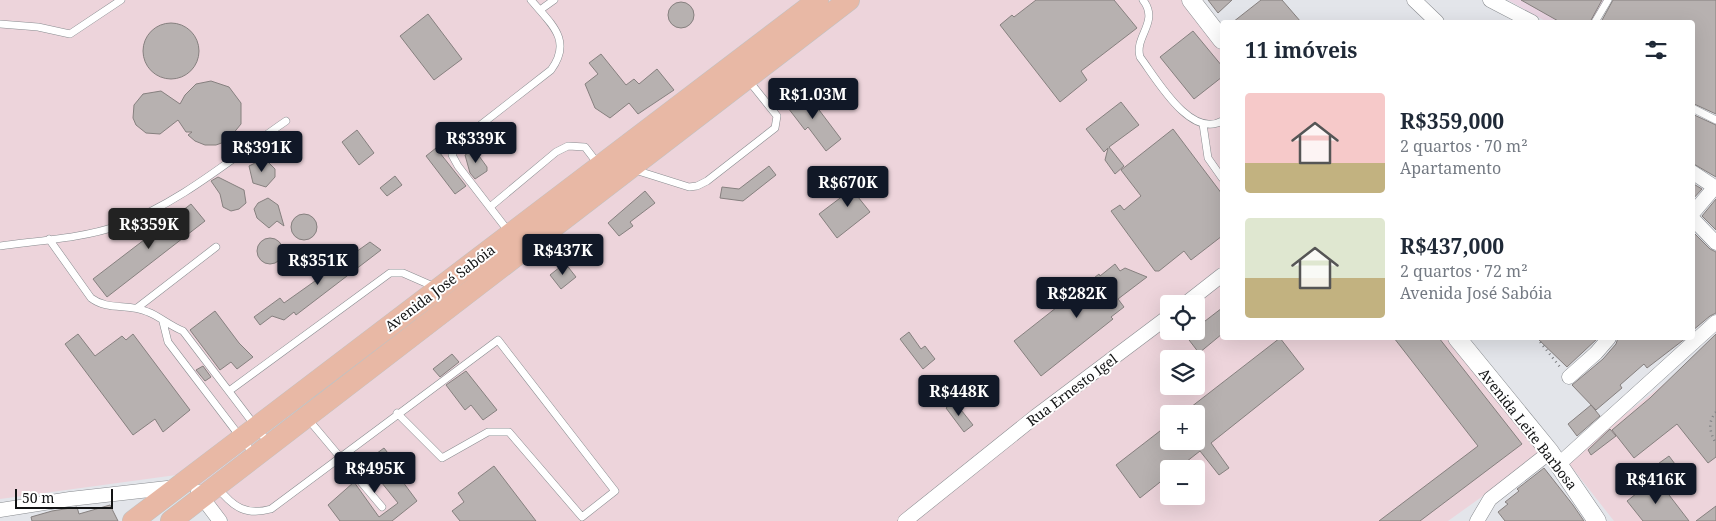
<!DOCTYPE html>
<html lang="pt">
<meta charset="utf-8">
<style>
:root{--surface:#fff;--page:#f6f6f7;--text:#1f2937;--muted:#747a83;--accent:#111827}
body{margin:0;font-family:"Noto Serif",serif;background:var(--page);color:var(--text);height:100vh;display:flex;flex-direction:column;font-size:19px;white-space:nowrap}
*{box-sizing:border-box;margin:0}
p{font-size:16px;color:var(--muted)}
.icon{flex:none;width:28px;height:28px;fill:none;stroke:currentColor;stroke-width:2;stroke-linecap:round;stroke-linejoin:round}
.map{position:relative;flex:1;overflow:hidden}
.details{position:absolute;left:1220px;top:20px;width:475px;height:320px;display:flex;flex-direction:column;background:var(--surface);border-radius:5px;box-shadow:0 5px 20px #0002}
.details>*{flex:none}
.buttons{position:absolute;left:1160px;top:295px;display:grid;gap:10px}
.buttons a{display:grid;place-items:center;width:45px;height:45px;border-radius:5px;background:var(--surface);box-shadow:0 5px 20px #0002;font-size:25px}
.scale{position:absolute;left:15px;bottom:12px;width:98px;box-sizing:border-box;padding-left:5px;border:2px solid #121314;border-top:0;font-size:14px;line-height:18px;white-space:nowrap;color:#121314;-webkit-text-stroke:4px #fff;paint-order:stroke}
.price{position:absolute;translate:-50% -42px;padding:0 11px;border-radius:5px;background:var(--accent);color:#fff;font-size:16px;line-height:32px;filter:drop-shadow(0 1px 2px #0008)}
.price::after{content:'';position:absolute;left:50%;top:30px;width:15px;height:11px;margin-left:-8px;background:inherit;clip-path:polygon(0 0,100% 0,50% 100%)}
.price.on{background:#222;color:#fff}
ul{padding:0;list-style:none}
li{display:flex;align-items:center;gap:15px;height:125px;padding:0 25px}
li span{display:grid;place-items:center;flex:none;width:140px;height:100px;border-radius:5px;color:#555}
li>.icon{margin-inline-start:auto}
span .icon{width:60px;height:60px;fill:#fffc;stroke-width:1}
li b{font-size:21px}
h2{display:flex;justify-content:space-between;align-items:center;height:60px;padding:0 25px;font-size:21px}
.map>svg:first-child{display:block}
</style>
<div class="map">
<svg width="1716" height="521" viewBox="0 0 1716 521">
<rect width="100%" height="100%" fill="#e3e5ea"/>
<path fill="#edd4db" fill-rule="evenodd" d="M 0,0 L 1197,0 L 1222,32 L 1222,338 L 1464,338 L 1550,448 L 1448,521 L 229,521 L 191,473 L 0,499 ZM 1169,304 L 1196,304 L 1196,331 L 1169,331 ZM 1169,359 L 1196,359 L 1196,386 L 1169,386 ZM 1169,414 L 1196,414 L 1196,441 L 1169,441 ZM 1169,469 L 1196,469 L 1196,496 L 1169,496 Z
M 1664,384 L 1716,450 L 1716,521 L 1614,521 L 1566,460 Z"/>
<path fill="#ead4e2" d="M 1508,0 L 1604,0 L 1591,22 L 1547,22 Z"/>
<path fill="#b7b1b0" stroke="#86807f" d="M 1036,0 L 1114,0 L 1137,28 L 1081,71 L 1087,80 L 1060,102 L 1000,25 L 1012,15 L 1014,17 Z
M 1208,0 L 1232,0 L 1218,13 Z
M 1261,0 L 1282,0 L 1301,22 L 1233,22 Z
M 1521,0 L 1602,0 L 1590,22 L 1560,22 Z
M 1613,0 L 1716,0 L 1716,114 L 1692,103 L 1692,22 L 1601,22 Z
M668 15a13 13 0 1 1 26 0a13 13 0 1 1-26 0Z
M 428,14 L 462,59 L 434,80 L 400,36 Z
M143 51a28 28 0 1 1 56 0a28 28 0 1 1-56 0Z
M 1193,31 L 1222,66 L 1222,77 L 1194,99 L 1160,57 Z
M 601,54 L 626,85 L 634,79 L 639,84 L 657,69 L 674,90 L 638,114 L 629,103 L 610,118 L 595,108 L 585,84 L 598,74 L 589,63 Z
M 211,81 L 229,87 L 241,103 L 241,124 L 227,141 L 216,145 L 205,145 L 195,141 L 188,135 L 192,132 L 186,132 L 178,120 L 160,134 L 146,133 L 136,125 L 133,118 L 134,105 L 143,94 L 161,91 L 180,104 L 185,95 L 196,84 Z
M 804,90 L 841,139 L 826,151 L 808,127 L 805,130 L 785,104 Z
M 1121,102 L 1139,125 L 1109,147 L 1124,166 L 1115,174 L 1105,160 L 1108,148 L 1104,152 L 1086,129 Z
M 1692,114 L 1716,125 L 1716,177 L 1692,163 Z
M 1173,129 L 1222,194 L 1222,236 L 1191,260 L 1184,251 L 1159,271 L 1155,271 L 1111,211 L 1120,205 L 1124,210 L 1141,196 L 1121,170 Z
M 357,130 L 374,153 L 359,165 L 342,142 Z
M 436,148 L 466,186 L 455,194 L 426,156 Z
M 474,149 L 487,167 L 487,171 L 475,179 L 470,173 L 465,155 Z
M 259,161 L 267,161 L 275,169 L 275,177 L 266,187 L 253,183 L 249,166 Z
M 769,166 L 776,175 L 743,201 L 720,198 L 722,187 L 739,189 Z
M 864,172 L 874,184 L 858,197 L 870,212 L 837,238 L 819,214 L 860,183 L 856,178 Z
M 395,176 L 402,185 L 387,196 L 380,188 Z
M 218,177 L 244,190 L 246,203 L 239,209 L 231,211 L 223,207 L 220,194 L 211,181 Z
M 1692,183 L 1702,189 L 1692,200 Z
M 645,191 L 655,203 L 630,222 L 633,226 L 619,236 L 608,223 Z
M 268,198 L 278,205 L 284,226 L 277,221 L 269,228 L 257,218 L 254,209 L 258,203 Z
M 1716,199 L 1716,230 L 1702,216 Z
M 191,204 L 205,221 L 107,297 L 93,279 Z
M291 227a13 13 0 1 1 26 0a13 13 0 1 1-26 0Z
M 1692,231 L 1710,249 L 1716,252 L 1716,313 L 1710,316 L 1692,331 Z
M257 251a13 13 0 1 1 26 0a13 13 0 1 1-26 0Z
M 370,242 L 381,250 L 296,315 L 294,312 L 284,320 L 272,316 L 260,325 L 254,317 L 280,298 L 284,303 Z
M 565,263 L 576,277 L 561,289 L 550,275 Z
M 1115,264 L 1120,271 L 1125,268 L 1147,277 L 1118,299 L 1124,307 L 1111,317 L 1113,319 L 1041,376 L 1014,341 L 1099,274 L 1100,276 Z
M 1222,308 L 1222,334 L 1199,353 L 1186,336 L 1192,331 L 1196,331 L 1196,328 Z
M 215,311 L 239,343 L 253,357 L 237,369 L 231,362 L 220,370 L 190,330 Z
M 909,332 L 921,349 L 925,346 L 935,359 L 923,369 L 900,339 Z
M 78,334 L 95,356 L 122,336 L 126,340 L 133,334 L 190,410 L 163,432 L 155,419 L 133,435 L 65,344 Z
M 1716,334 L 1716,457 L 1708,463 L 1677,424 L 1634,458 L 1612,430 L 1650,398 Z
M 1280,338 L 1304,369 L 1211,443 L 1229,468 L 1219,475 L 1200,451 L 1177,469 L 1169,469 L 1169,475 L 1140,498 L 1116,465 L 1169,424 L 1169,441 L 1196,441 L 1196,414 L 1182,414 Z
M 1394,338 L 1439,338 L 1522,444 L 1420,521 L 1379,521 L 1478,446 Z
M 1537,338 L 1598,338 L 1567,367 Z
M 1618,338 L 1686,338 L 1647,368 L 1644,364 L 1620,385 L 1622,388 L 1596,410 L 1572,385 L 1603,359 L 1616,344 Z
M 452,354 L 459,362 L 440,377 L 433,369 Z
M 203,366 L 211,377 L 205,381 L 196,370 Z
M 466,371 L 497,410 L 483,420 L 471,405 L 465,410 L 446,385 Z
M 954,401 L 973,425 L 964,432 L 946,408 Z
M 1591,405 L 1600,416 L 1577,436 L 1568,424 Z
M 1610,429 L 1616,436 L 1591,455 L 1588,450 Z
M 384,448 L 405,475 L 400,478 L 417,501 L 392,521 L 340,521 L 328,505 L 354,482 L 379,517 L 398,503 L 365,462 Z
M 1669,456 L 1675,464 L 1661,474 L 1655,466 Z
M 494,466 L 536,521 L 460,521 L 452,511 L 464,502 L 458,493 Z
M 1544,468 L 1573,505 L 1584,521 L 1505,521 L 1498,512 L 1508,504 L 1505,502 L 1519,491 L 1517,489 Z
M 1656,478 L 1689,521 L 1643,521 L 1627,501 Z
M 110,505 L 118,521 L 32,521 L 31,517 L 52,511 L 77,507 L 79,514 Z
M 1716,506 L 1716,521 L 1696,521 Z"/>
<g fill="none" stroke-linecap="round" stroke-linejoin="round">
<defs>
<path id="service" d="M 1143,0 C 1160,22 1134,36 1140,57 C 1156,78 1190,139 1222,121
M 540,10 L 554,0
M 1595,22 L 1608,0
M 0,24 L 38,27 L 70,34 L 121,0
M 1692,108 L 1716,120
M 1203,124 L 1208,158 L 1222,178
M 635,170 L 689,187 L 697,186 L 707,181 L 775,128 L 777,116 L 749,81
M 490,207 L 556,152 L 568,146 L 585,147 L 598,164
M 509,232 L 458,166 L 452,155 L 460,141 L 551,70 C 573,40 551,24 531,0
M 49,239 L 91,298 C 108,311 129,303 148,312 C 159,316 170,326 183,331 L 269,444
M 0,246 C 36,241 84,238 117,226 C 179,204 232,158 286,121
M 137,308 L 216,247
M 163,322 L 168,342 L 254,455
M 229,391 L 390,273 L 403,273 L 435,287
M 308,419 L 382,507
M 218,488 C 233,507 246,516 271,509 L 498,340 L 615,491 L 582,517 L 509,432 L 488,432 L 442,458 L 397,413"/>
<path id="minor" d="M 1414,0 L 1437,22
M 1490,0 L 1532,22
M 1692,172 L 1716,188
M 1692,214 L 1714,188
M 1692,218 L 1716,243
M 1185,304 L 1222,275
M 1569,377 L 1596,353 L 1609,338
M 1559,464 L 1716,322
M 198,492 L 220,521
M 0,510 L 70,499 L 176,487
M 905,521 L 1036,416 L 1169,316
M 1477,521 L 1490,499 L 1550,452"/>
<path id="tertiary" d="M 1191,0 L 1222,40
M 1457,338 L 1550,452 L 1597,521"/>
<path id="primary" d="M 133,521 L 818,0
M 171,521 L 849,0"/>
</defs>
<use href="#service" stroke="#898c90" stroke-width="8"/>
<use href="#minor" stroke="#898c90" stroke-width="15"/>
<use href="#tertiary" stroke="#898c90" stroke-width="19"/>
<use href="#primary" stroke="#c1c2c2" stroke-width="22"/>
<path stroke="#7d7f82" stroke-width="2.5" stroke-dasharray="1 4" stroke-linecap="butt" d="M 1537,338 L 1560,367
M 1716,412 C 1707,423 1710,432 1716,444"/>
<use href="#service" stroke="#fff" stroke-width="7"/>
<use href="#minor" stroke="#fff" stroke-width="14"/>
<use href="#tertiary" stroke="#fff" stroke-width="18"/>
<use href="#primary" stroke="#e8b8a5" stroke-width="21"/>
</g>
<g text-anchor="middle" stroke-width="4" stroke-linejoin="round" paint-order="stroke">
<g font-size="14" fill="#121314" stroke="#fff">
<text transform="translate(440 288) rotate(-37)" y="5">Avenida José Sabóia</text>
<text transform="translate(1072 390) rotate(-37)" y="5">Rua Ernesto Igel</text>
<text transform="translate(1528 429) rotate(52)" y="5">Avenida Leite Barbosa</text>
</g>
</g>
</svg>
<div class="buttons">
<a><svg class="icon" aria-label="locate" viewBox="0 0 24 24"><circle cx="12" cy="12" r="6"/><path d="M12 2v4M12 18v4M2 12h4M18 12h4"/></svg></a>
<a><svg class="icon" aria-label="layers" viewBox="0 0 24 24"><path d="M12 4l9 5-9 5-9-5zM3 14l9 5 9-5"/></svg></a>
<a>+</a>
<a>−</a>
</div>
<div class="scale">50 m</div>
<b class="price" style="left:813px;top:120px">R$1.03M</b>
<b class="price" style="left:476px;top:164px">R$339K</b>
<b class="price" style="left:262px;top:173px">R$391K</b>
<b class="price" style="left:848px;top:208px">R$670K</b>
<b class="price on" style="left:149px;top:250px">R$359K</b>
<b class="price" style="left:563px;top:276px">R$437K</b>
<b class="price" style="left:318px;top:286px">R$351K</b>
<b class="price" style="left:1077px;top:319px">R$282K</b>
<b class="price" style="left:959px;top:417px">R$448K</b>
<b class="price" style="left:375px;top:494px">R$495K</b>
<b class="price" style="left:1656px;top:505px">R$416K</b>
<section class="details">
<h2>11 imóveis<svg class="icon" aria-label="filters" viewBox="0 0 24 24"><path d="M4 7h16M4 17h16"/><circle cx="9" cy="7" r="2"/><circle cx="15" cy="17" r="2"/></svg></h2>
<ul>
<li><span style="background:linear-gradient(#f6c9c9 70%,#c2b280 0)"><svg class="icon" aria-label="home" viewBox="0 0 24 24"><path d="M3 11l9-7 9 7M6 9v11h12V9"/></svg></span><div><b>R$359,000</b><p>2 quartos · 70 m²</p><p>Apartamento</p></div></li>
<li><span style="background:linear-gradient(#dfe7d0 60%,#c2b280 0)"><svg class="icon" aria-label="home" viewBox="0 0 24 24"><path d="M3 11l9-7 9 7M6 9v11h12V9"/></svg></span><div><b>R$437,000</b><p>2 quartos · 72 m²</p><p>Avenida José Sabóia</p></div></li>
</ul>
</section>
</div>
